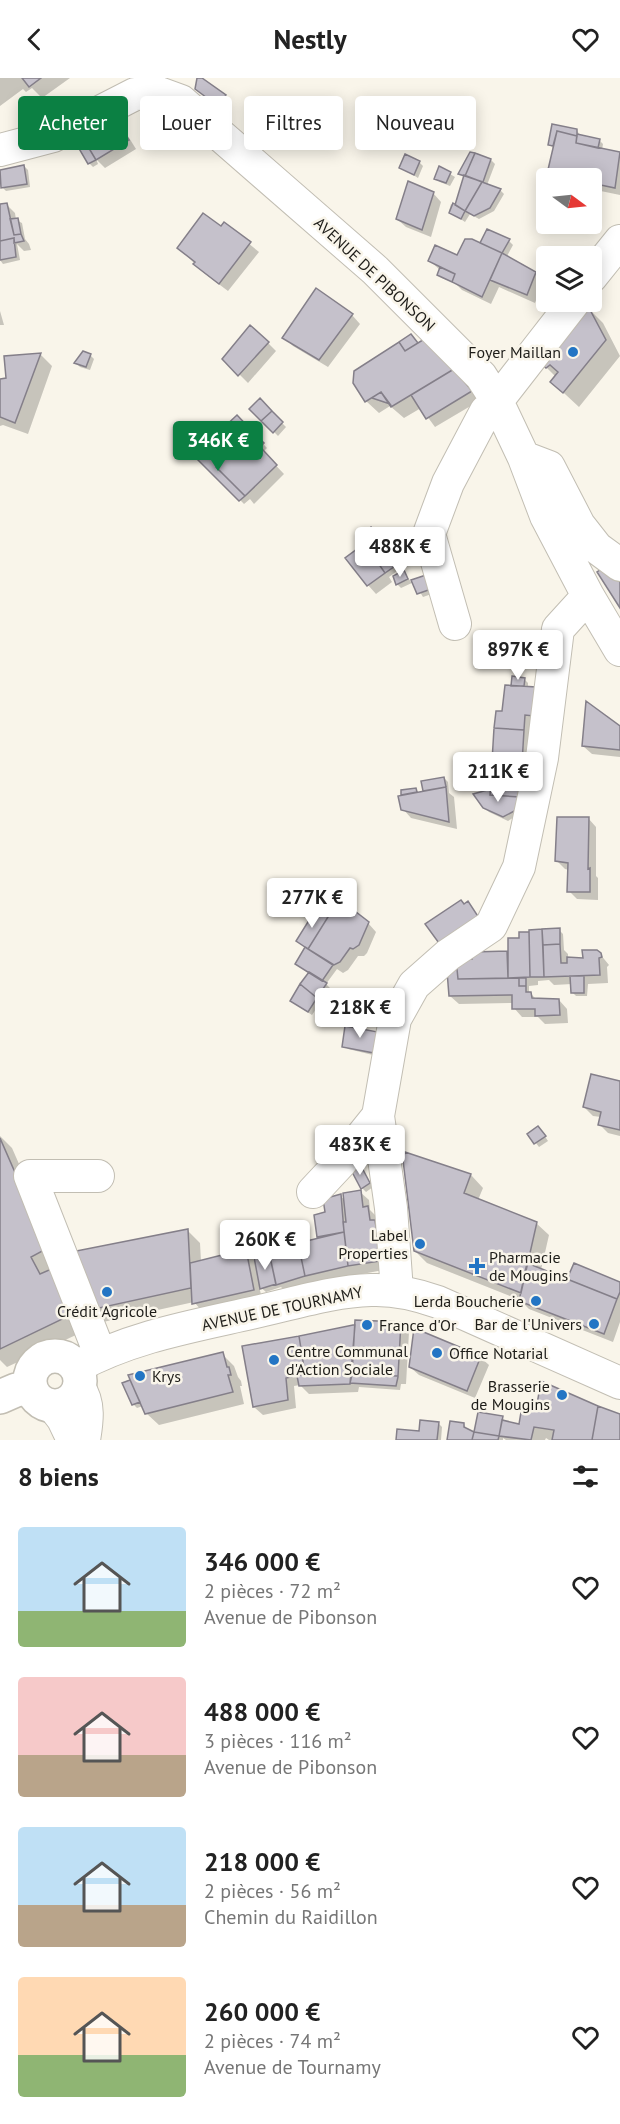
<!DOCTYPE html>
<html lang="fr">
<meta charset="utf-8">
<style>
:root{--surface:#fff;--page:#f2f2f2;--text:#222;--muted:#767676;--accent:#0b8043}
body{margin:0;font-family:"PT Sans",sans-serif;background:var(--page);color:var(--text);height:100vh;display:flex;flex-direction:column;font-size:22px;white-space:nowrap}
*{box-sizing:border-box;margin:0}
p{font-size:20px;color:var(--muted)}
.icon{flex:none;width:33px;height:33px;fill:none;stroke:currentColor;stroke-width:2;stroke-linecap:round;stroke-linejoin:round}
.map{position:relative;height:1362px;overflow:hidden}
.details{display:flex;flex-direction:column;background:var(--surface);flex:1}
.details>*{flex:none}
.banner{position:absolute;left:18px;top:18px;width:585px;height:54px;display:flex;gap:12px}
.needle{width:39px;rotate:105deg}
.tools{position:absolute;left:536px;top:90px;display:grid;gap:12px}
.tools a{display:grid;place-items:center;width:66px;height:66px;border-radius:6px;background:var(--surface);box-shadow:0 3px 15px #0003;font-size:30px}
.price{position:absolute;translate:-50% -51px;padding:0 14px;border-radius:6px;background:#fff;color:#222;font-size:20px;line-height:39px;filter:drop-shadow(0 2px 3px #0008)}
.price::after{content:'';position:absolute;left:50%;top:36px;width:18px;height:14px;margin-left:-9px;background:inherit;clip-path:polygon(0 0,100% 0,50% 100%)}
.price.current{background:var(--accent);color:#fff}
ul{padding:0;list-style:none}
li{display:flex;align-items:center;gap:18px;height:150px;padding:0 18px}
li span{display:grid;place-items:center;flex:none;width:168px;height:120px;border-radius:6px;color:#555}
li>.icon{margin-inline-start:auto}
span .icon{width:72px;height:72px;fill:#fffc;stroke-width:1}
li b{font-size:26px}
h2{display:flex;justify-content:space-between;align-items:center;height:72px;padding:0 18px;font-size:26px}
.chip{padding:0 21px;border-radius:6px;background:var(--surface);box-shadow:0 3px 15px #0003;font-size:21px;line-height:54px}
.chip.current{background:var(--accent);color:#fff}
header{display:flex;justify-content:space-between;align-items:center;height:78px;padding:0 18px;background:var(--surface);font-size:27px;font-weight:700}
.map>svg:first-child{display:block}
</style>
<header><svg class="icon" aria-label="back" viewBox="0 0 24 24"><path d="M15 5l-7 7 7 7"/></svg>Nestly<svg class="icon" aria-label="heart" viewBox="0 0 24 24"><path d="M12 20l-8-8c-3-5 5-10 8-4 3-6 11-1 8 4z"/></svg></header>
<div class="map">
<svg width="620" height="1362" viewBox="0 0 620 1362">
<rect width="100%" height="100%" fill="#f9f5ea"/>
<path fill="#0003" d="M 0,0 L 70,0 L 42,20 L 32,10 L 26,14 L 23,11 L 0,28 Z
M 198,0 L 229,22 L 223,31 L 201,14 Z
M 113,39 L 121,47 L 136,71 L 105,90 L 96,81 L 98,86 L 93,89 L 89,85 Z
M 553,48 L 577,53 L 581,58 L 599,62 L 603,66 L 602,72 L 620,75 L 620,117 L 591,111 L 591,100 L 554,100 L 549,95 L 554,71 L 550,67 Z
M 471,75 L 491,82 L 495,86 L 487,107 L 500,112 L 504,116 L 494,133 L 479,141 L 470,136 L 465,144 L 449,133 L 451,126 L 456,129 L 465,100 L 460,95 Z
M 419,84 L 423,88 L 418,100 L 401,89 Z
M 24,88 L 28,92 L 30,109 L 6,113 L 2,109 L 0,94 Z
M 440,90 L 455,99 L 450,108 L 440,104 L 436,100 Z
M 433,115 L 441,124 L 431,159 L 406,149 L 397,141 Z
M 6,126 L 15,135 L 16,142 L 22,145 L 25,161 L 29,166 L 31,172 L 24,173 L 17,166 L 20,182 L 3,186 L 0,182 L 0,127 Z
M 225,146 L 259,174 L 228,213 L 204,195 L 179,170 L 222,150 Z
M 488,153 L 509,163 L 513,167 L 506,180 L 535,195 L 543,204 L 535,225 L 499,209 L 491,226 L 462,212 L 455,205 L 442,200 L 438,196 L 440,192 L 430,183 L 458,179 L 487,171 Z
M 316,212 L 352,237 L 360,246 L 328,289 L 293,268 L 284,259 Z
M 588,230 L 603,245 L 620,278 L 579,329 L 552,304 L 556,299 L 543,286 Z
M 0,233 L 4,247 L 0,247 Z
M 426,262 L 479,323 L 435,349 L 421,330 L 404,340 L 390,328 L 379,335 L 366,323 L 418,267 Z
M 268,265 L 276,273 L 248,305 L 224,281 Z
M 40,276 L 52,288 L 28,356 L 3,347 L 0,348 L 0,304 L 8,301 Z
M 90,277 L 94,281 L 90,292 L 80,289 L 76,285 Z
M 260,323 L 286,349 L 278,358 L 252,331 Z
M 237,339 L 267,370 L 263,374 L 284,396 L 254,426 L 250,421 L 244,426 L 197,378 Z
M 371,451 L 379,459 L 401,490 L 389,499 L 392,504 L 376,516 L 368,507 L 367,465 Z
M 404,494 L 411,504 L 431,496 L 440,513 L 423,519 L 414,504 L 401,510 L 397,506 Z
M 524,601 L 528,605 L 528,610 L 535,611 L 522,734 L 508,743 L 489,734 L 484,729 L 492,712 L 503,635 L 512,609 Z
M 620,650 L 620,679 L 592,676 L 583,668 Z
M 444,700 L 448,704 L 449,715 L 454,719 L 457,751 L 411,740 L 403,731 L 402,714 L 415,712 L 419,715 L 425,714 L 423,705 Z
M 588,740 L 596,749 L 596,798 L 598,800 L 598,822 L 577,821 L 569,813 L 569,792 L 565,791 L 557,783 Z
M 322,837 L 368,845 L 376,854 L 367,875 L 364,878 L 358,878 L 348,892 L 343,895 L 337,891 L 326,906 L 330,910 L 312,937 L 295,926 L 310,895 L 306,870 Z
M 559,852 L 563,856 L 564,872 L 568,876 L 568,881 L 584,881 L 600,876 L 609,887 L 607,889 L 608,905 L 588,906 L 587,918 L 576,918 L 572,914 L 572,906 L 554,907 L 549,902 L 538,903 L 538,907 L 529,908 L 529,914 L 537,922 L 559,922 L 567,931 L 568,945 L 545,946 L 538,939 L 522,939 L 514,930 L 514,925 L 459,926 L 450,918 L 449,889 L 474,882 L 474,875 L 508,875 L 521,862 L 521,856 L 530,855 L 530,853 Z
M 346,950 L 377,978 L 348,971 L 344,967 Z
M 620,1004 L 620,1058 L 608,1055 L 600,1047 L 601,1039 L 593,1038 L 584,1029 Z
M 542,1054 L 548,1063 L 539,1069 L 529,1056 Z
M 0,1058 L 12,1070 L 91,1250 L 7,1289 L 0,1282 Z
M 406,1076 L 471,1097 L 483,1110 L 478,1122 L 536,1145 L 549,1157 L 541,1192 L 568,1203 L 575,1187 L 620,1205 L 620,1244 L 613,1264 L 529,1231 L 520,1222 L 427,1185 L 415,1173 Z
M 358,1086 L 373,1109 L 366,1114 L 362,1110 Z
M 360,1114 L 369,1122 L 370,1132 L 376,1138 L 394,1190 L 314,1205 L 286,1214 L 281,1209 L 266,1214 L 259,1208 L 262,1221 L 202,1233 L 194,1224 L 103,1244 L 91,1231 L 188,1153 L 200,1165 L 201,1184 L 245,1173 L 256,1184 L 321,1161 L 318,1159 L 315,1138 L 327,1135 L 340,1118 L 345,1122 Z
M 400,1245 L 409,1254 L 406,1306 L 401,1306 L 400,1312 L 359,1309 L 358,1314 L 309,1316 L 300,1307 L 294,1308 L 296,1330 L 263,1337 L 254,1329 L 244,1269 Z
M 222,1276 L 234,1288 L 238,1299 L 241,1303 L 242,1308 L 240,1308 L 244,1326 L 159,1347 L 146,1335 L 143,1328 L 137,1330 L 133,1326 L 130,1303 L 135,1308 Z
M 480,1279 L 489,1287 L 475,1320 L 419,1297 L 410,1289 Z
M 537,1334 L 620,1338 L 620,1362 L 549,1362 L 546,1360 L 545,1362 L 506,1362 L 503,1360 L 503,1362 L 449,1362 L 464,1346 L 467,1353 L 475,1356 L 502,1340 L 507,1345 L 521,1347 Z
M 438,1345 L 442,1349 L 441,1362 L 397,1362 L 420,1355 Z"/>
<path fill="#c5c1cb" stroke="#847f89" stroke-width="1.5" d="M 22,0 L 41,0 L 29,9 Z
M 197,0 L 202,0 L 226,17 L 218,28 L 195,11 Z
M 113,37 L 129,62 L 96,82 L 81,57 Z
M 552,46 L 577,51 L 577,58 L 557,53 L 553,68 L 548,67 Z
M 557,53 L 577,58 L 576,65 L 620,74 L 615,110 L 591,105 L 591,100 L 570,100 L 547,96 Z
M 577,56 L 600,61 L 598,70 L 576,65 Z
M 81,57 L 96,82 L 88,86 L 74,62 Z
M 470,74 L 475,75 L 465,98 L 458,96 Z
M 475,75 L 491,81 L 483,104 L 465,98 Z
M 405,76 L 420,83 L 414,97 L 399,90 Z
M 24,87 L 27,106 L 1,110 L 0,92 Z
M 439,88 L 451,94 L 446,105 L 434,101 Z
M 464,97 L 482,104 L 465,133 L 455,127 Z
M 408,103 L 434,114 L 422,152 L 396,141 Z
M 482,104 L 501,111 L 490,130 L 474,138 L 465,133 Z
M 7,125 L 14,157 L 21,156 L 24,163 L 14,165 L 14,160 L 0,163 L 0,126 Z
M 453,125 L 465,133 L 461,141 L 449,135 Z
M 203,135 L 221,148 L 224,144 L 251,164 L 219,206 L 193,186 L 195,184 L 177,170 Z
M 18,140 L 21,156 L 14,157 L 10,141 Z
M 487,151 L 510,161 L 502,175 L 480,165 Z
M 14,160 L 16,179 L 0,182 L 0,163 Z
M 465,161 L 472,161 L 502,175 L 482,219 L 452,204 L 455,196 L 428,183 L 435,167 L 457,177 Z
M 502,175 L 536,194 L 527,217 L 490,202 Z
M 440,189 L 455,196 L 452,204 L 437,197 Z
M 316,210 L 353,236 L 319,282 L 282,260 Z
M 588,228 L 606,262 L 563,315 L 550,304 L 558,294 L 550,287 L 546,290 L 541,286 Z
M 250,247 L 269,264 L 238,298 L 222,281 Z
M 411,256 L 418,265 L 405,273 L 399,264 Z
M 426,260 L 454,291 L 391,329 L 381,314 L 365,324 L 353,305 L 354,293 L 399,264 L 405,273 Z
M 83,273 L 91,276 L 86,289 L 74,285 Z
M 41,275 L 15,345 L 0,339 L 0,301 L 6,300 L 4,278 Z
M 454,291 L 472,313 L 426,341 L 411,317 Z
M 381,314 L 390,326 L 372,320 Z
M 260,320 L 272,333 L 261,343 L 249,331 Z
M 272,333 L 283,344 L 273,355 L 261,343 Z
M 237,337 L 255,356 L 251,359 L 277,387 L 245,418 L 216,389 L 220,386 L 203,369 Z
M 255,356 L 264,365 L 260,369 L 251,359 Z
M 203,369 L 220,386 L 216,389 L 245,418 L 239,423 L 194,378 Z
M 371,449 L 388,474 L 376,482 L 385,495 L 367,508 L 345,480 L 365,465 L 360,457 Z
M 388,474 L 398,486 L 385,495 L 376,482 Z
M 603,490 L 620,502 L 620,530 L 597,494 Z
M 404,492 L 408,501 L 396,507 L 393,498 Z
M 432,495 L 437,509 L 417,516 L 411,502 Z
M 512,598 L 525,600 L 524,608 L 511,608 Z
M 505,607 L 536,609 L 534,638 L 525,637 L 524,652 L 494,650 L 496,633 L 502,633 Z
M 586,623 L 620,648 L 620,672 L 582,668 Z
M 494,650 L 524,652 L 520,719 L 490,717 Z
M 444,699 L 446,709 L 423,713 L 421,703 Z
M 446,709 L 449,744 L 401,732 L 398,718 Z
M 416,710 L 417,714 L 401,717 L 401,712 Z
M 491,711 L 490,717 L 520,719 L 518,731 L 503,739 L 483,730 L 473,716 Z
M 557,739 L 589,739 L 588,791 L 590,790 L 590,814 L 567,814 L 568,785 L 555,783 Z
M 334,817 L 369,844 L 359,867 L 353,871 L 350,870 L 340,884 L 334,887 L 308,871 L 328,839 L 321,835 Z
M 461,822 L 464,826 L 468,823 L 483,846 L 444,872 L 425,846 Z
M 316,831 L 328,839 L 308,871 L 296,863 Z
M 560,850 L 560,866 L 543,867 L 542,851 Z
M 542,851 L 544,899 L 530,899 L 529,852 Z
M 519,854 L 529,854 L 530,899 L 508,900 L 508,860 L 519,860 Z
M 560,866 L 561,885 L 567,885 L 567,879 L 583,880 L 582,872 L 597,872 L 601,875 L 602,879 L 599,880 L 600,897 L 544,899 L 543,867 Z
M 305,869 L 333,887 L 322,903 L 295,886 Z
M 507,873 L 508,900 L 458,901 L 457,891 L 447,893 L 467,881 L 472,881 L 473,874 Z
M 457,891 L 458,901 L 519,900 L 519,908 L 526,908 L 526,914 L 531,914 L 532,920 L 559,921 L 560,937 L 535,938 L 535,931 L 512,931 L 512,917 L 449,918 L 447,893 Z
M 309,894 L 327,905 L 317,920 L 300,906 Z
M 570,898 L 584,898 L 584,915 L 571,915 Z
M 519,900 L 526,900 L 526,908 L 519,908 Z
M 300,906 L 317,920 L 308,934 L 290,923 Z
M 345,948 L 378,954 L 374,975 L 342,969 Z
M 591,996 L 620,1003 L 620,1052 L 598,1047 L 601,1034 L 583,1029 Z
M 538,1048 L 546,1058 L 534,1066 L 527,1056 Z
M 0,1060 L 48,1170 L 31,1179 L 40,1196 L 56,1189 L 77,1234 L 0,1271 Z
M 405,1074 L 471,1096 L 464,1115 L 537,1144 L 521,1215 L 414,1173 L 403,1082 Z
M 359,1084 L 370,1105 L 361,1111 L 350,1090 Z
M 361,1112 L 363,1129 L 368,1128 L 370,1142 L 375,1142 L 377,1156 L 387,1182 L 348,1188 L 343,1144 L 346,1144 L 343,1115 Z
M 341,1116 L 344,1154 L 317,1159 L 314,1137 L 325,1134 L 323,1121 Z
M 188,1151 L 191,1210 L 90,1232 L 66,1175 Z
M 344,1154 L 348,1188 L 305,1198 L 298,1165 Z
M 298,1165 L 305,1198 L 276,1207 L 269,1174 Z
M 246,1171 L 254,1212 L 192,1226 L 190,1185 Z
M 269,1174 L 276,1206 L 260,1211 L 254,1179 Z
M 527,1185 L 617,1221 L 604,1256 L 519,1223 Z
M 574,1185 L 620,1204 L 620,1214 L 617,1221 L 567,1201 Z
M 355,1242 L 401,1244 L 398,1298 L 352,1297 Z
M 353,1247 L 355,1247 L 350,1306 L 299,1308 L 297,1298 L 305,1296 L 299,1258 Z
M 414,1250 L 481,1278 L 467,1313 L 409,1289 Z
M 299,1258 L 305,1296 L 286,1300 L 288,1322 L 253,1329 L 242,1268 Z
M 223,1274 L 227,1289 L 229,1289 L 231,1297 L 228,1297 L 233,1314 L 145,1336 L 128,1297 Z
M 352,1297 L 398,1298 L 398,1299 L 396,1308 L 350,1305 Z
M 130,1302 L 140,1324 L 132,1327 L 122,1305 Z
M 541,1303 L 598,1328 L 592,1362 L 552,1362 L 554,1352 L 534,1349 L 531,1362 L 499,1358 L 502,1342 L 519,1346 L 522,1328 L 536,1332 Z
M 598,1328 L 620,1336 L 620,1362 L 592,1362 Z
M 478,1334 L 503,1338 L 499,1358 L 474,1354 Z
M 420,1342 L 439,1344 L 437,1362 L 396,1362 L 397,1351 L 419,1353 Z
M 450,1343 L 464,1345 L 464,1349 L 474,1354 L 472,1362 L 447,1362 Z
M 474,1354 L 499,1358 L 498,1362 L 472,1362 Z"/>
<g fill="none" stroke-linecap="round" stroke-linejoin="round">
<defs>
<path id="minor" d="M 0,72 L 53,58 L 135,16 L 159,15 L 181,23 L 375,192 L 481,298 L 497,323 L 524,380 L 546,438 L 588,518 L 620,572
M 591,199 L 620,163
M 528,381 L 549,389 L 579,447 L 597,470 L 620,487
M 455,546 L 429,456 L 448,405 L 486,333 L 497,323 L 574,224
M 98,1098 L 30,1098 L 100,1276
M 313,1114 L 341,1084 L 378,1038
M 397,1213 L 391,1130 L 378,1038 L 395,941 L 414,907 L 448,877 L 491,848 L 519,789 L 542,680 L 558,551 L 588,518
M 76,1289 C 134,1257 200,1247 264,1232 C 299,1224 335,1213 371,1212 C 395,1211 416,1216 438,1224 L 620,1305
M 79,1310 C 90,1325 87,1344 84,1362
M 53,1328 L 63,1341 L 73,1362"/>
<path id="major" d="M30 1303a25 25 0 1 1 50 0a25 25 0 1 1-50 0Z
M 0,1319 L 16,1312 L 30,1310"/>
</defs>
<use href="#minor" stroke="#c2beb3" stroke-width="34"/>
<use href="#major" stroke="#c2beb3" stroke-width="36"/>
<use href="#minor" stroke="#fff" stroke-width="32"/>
<use href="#major" stroke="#fff" stroke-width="33"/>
</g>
<g fill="#2375c4" stroke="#f9f5ea" stroke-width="2">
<circle cx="573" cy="274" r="6"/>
<circle cx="420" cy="1166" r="6"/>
<path d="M474 1179h6v6h6v6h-6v6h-6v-6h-6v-6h6z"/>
<circle cx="107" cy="1214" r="6"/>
<circle cx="536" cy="1223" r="6"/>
<circle cx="594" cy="1246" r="6"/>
<circle cx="367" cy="1247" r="6"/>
<circle cx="437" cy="1275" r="6"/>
<circle cx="274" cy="1282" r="6"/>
<circle cx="140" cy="1298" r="6"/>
<circle cx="562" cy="1317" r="6"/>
</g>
<g text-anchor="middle" stroke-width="5" stroke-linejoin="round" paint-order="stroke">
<g font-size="16" fill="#1e1d19" stroke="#f9f5ea">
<text transform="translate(375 196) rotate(43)" y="6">AVENUE DE PIBONSON</text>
<text transform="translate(282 1230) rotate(-12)" y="6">AVENUE DE TOURNAMY</text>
</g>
<g font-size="16" fill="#1e1d19" stroke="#f9f5ea" text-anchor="end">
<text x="561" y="280">Foyer Maillan</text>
<text x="408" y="1163">Label<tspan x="408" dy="18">Properties</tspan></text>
<text x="489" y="1185" text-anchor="start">Pharmacie<tspan x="489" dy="18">de Mougins</tspan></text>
<text x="524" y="1229">Lerda Boucherie</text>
<text x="107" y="1239" text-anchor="middle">Crédit Agricole</text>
<text x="582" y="1252">Bar de l'Univers</text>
<text x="379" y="1253" text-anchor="start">France d'Or</text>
<text x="286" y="1279" text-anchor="start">Centre Communal<tspan x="286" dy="18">d'Action Sociale</tspan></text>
<text x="449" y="1281" text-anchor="start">Office Notarial</text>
<text x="152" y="1304" text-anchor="start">Krys</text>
<text x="550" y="1314">Brasserie<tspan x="550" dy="18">de Mougins</tspan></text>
</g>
</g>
</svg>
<div class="tools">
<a><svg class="needle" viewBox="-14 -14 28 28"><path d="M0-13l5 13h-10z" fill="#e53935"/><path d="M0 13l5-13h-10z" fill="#767676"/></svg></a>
<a><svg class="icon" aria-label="layers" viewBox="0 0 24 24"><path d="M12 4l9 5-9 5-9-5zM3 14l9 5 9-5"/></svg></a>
</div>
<b class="price current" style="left:218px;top:394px">346K €</b>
<b class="price" style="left:400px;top:500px">488K €</b>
<b class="price" style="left:518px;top:603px">897K €</b>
<b class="price" style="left:498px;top:725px">211K €</b>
<b class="price" style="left:312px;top:851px">277K €</b>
<b class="price" style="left:360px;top:961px">218K €</b>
<b class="price" style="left:360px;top:1098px">483K €</b>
<b class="price" style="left:265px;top:1193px">260K €</b>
<div class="banner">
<a class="chip current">Acheter</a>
<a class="chip">Louer</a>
<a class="chip">Filtres</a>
<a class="chip">Nouveau</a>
</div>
</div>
<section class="details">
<h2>8 biens<svg class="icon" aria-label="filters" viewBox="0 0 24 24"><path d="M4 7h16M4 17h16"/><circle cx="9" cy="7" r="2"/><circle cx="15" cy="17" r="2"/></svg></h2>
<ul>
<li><span style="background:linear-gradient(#bfe0f5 70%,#8fb573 0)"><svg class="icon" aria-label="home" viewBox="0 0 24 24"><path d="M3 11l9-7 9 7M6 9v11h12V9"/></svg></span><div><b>346 000 €</b><p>2 pièces · 72 m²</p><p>Avenue de Pibonson</p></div><svg class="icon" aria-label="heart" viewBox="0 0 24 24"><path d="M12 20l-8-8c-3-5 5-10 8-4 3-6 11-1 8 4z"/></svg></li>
<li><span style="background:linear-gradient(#f6c9c9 65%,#b9a48a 0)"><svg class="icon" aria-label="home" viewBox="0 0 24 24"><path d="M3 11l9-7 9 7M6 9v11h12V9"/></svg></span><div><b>488 000 €</b><p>3 pièces · 116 m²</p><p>Avenue de Pibonson</p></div><svg class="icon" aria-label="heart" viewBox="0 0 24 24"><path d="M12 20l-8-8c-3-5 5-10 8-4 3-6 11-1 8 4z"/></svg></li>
<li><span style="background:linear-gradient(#bfe0f5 65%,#b9a48a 0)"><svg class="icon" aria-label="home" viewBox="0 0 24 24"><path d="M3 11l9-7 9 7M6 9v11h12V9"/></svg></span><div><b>218 000 €</b><p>2 pièces · 56 m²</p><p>Chemin du Raidillon</p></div><svg class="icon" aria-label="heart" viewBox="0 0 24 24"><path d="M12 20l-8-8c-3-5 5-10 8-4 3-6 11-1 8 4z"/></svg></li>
<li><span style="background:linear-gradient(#ffd9b3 65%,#8fb573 0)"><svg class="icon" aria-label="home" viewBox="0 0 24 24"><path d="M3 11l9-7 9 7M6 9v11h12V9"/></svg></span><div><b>260 000 €</b><p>2 pièces · 74 m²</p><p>Avenue de Tournamy</p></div><svg class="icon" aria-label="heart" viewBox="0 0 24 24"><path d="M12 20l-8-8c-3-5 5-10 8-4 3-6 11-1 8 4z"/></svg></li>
</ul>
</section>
